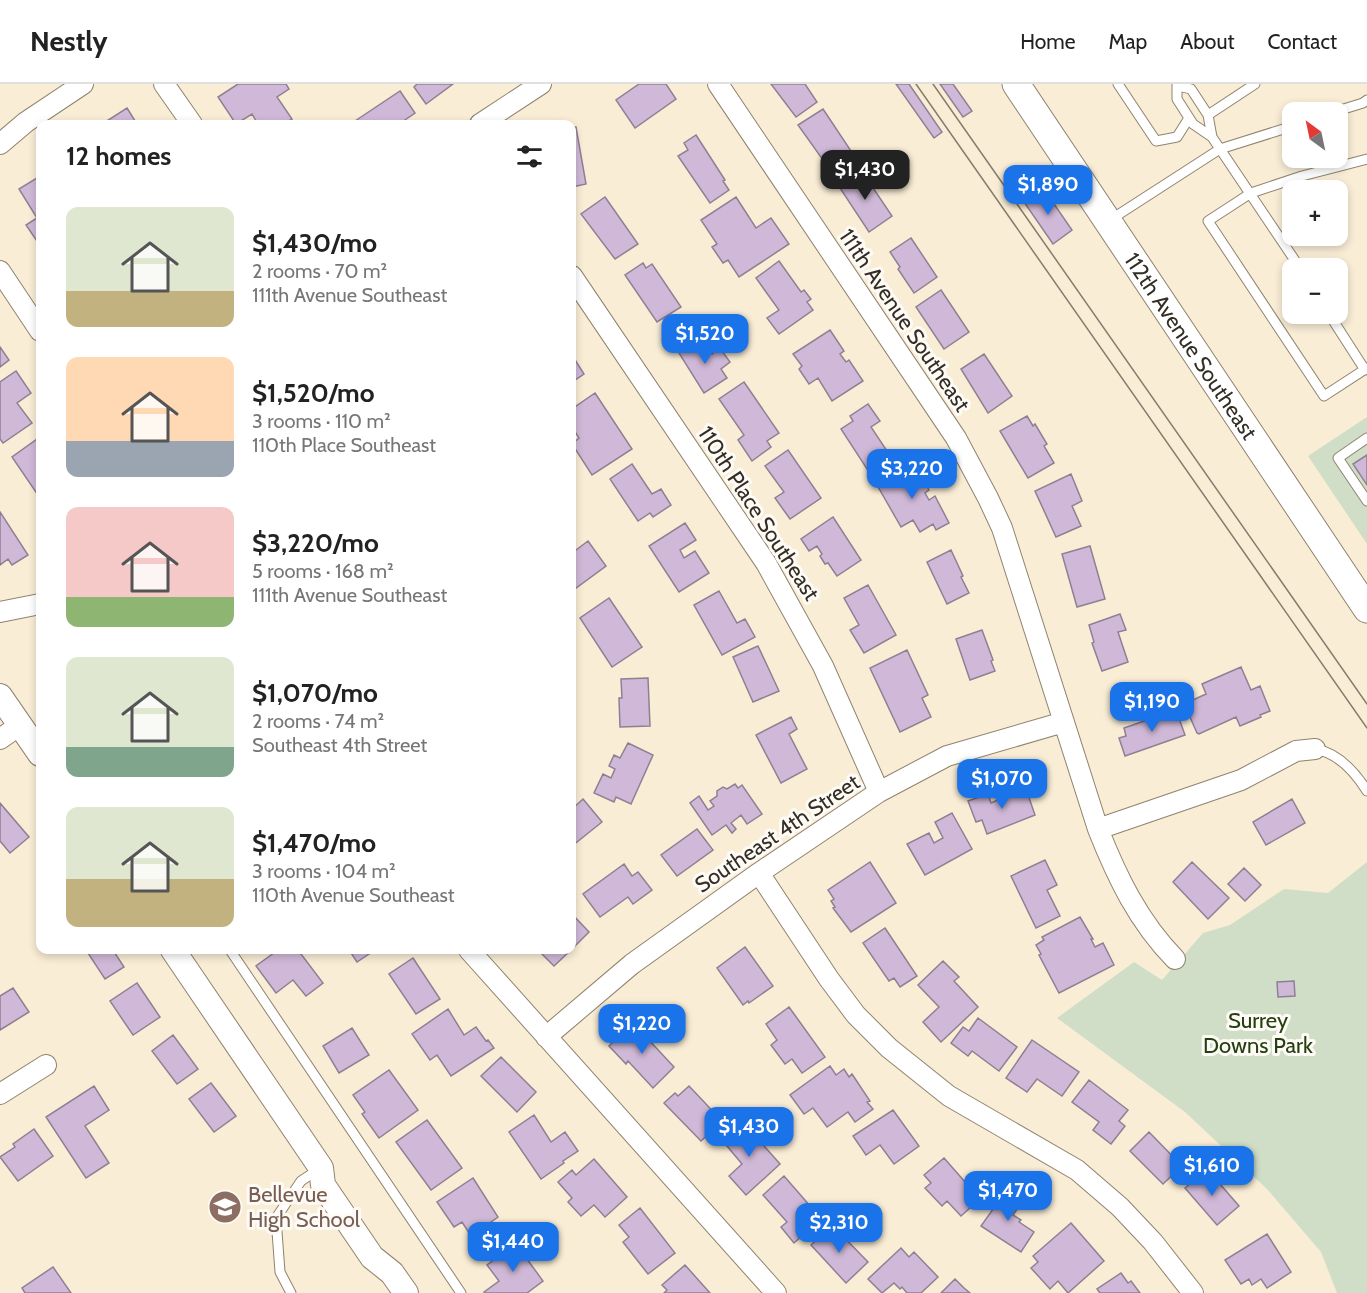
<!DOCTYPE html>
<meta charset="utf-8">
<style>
:root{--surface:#fff;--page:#f6f6f6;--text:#222;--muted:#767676;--line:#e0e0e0;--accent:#1a73e8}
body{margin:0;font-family:Cabin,sans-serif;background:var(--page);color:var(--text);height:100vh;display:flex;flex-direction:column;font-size:22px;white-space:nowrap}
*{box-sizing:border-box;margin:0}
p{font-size:20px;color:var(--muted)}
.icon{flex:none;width:33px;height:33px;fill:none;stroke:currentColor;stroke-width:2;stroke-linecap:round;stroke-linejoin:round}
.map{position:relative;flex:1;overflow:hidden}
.sheet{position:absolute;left:36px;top:36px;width:540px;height:834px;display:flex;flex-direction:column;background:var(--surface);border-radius:12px;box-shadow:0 3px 9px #0003}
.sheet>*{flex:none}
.needle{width:39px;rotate:327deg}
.tools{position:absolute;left:1282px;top:18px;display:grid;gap:12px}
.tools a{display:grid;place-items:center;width:66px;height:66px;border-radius:12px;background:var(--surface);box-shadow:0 3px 9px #0003;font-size:30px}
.price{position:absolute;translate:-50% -51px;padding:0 14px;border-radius:12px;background:var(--accent);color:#fff;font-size:20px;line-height:39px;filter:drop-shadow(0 2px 3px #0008)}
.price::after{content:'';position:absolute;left:50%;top:36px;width:18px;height:14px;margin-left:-9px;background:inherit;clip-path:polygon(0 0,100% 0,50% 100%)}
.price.current{background:#222;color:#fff}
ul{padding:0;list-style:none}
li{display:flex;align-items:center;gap:18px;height:150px;padding:0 30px}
li span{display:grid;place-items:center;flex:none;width:168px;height:120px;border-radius:12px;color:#555}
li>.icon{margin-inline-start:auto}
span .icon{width:72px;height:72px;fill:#fffc;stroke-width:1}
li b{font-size:26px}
h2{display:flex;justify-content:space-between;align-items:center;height:72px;padding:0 30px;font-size:26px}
header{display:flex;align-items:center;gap:36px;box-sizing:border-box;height:84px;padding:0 30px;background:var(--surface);border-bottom:2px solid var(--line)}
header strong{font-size:28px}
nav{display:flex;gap:33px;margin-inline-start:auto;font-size:21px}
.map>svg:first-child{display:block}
</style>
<header>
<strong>Nestly</strong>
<nav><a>Home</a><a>Map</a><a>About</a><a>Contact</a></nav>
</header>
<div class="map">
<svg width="1367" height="1209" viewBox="0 0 1367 1209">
<rect width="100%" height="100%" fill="#f9edd6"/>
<path fill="#d0dec8" d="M 1367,333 L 1367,460 L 1308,372 Z
M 1367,778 L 1367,1209 L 1337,1209 L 1321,1168 L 1267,1105 L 1185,1028 L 1057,934 L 1134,878 L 1162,896 L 1203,849 L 1230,841 L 1284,805 L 1328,809 Z"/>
<path fill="#d0b9d8" stroke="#8e8093" stroke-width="1.5" d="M 238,0 L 286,0 L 289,5 L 277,13 L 292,35 L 284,40 L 258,40 L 252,30 L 236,40 L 218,13 Z
M 417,0 L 453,0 L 426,20 L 414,3 Z
M 639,0 L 666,0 L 676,15 L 635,44 L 616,16 Z
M 771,0 L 805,0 L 817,18 L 796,33 Z
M 896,0 L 909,0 L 942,48 L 934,54 Z
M 940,0 L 953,0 L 972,27 L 963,33 Z
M 400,7 L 415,29 L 399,40 L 353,40 L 352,39 Z
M 127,24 L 137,40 L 102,40 Z
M 823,25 L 851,67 L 828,83 L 798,41 Z
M 572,43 L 576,43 L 586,100 L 572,103 Z
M 696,51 L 725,96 L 723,97 L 729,106 L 710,119 L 678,72 L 688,66 L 684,59 Z
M 861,86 L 892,132 L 869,148 L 838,101 Z
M 40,92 L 40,159 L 39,160 L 26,141 L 37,134 L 19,105 Z
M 1043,104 L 1072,146 L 1053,160 L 1024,118 Z
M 605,113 L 638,160 L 615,175 L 581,130 Z
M 736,113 L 756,144 L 771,134 L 789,160 L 739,193 L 728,176 L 723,179 L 712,163 L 717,160 L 701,136 Z
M 911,154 L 937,193 L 914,209 L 898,185 L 900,183 L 890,168 Z
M 779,177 L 801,208 L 804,206 L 811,215 L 807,218 L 813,226 L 779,250 L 767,234 L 779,226 L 756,194 Z
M 643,179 L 646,184 L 652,180 L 681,223 L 657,238 L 625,191 Z
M 941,206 L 969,248 L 944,265 L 916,223 Z
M 830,246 L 844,267 L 840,270 L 846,278 L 849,276 L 863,297 L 832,317 L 818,294 L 809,300 L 799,285 L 802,282 L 793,270 Z
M 700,254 L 712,270 L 720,264 L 730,278 L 721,285 L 727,294 L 704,309 L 679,269 Z
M 0,263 L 9,276 L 0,283 Z
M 984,270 L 1012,312 L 988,329 L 961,285 Z
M 572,271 L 584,290 L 572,298 Z
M 16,287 L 31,309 L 17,319 L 32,339 L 3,359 L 0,355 L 0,298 Z
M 744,298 L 779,349 L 767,357 L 771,363 L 752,377 L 738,356 L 744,351 L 719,315 Z
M 595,309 L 632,365 L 592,391 L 572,360 L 579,354 L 572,343 L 572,325 Z
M 868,320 L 880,337 L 871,343 L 891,373 L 869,388 L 841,345 L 853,337 L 850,332 Z
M 1027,332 L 1033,342 L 1035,340 L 1047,360 L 1044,362 L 1054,379 L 1028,394 L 1000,347 Z
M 40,353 L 40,414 L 12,373 Z
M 788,366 L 821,414 L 790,435 L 775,414 L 784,408 L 765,382 Z
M 1367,371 L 1367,401 L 1353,380 Z
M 913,378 L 929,406 L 925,409 L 929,416 L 935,412 L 949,439 L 936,446 L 933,440 L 920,448 L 913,436 L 901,443 L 877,401 L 888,395 L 888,397 L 891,395 L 889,392 Z
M 632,380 L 652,410 L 661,405 L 671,421 L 653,433 L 650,429 L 638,437 L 610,395 Z
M 1071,390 L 1082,417 L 1072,422 L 1081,442 L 1056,453 L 1035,407 Z
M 0,428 L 28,471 L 12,481 L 8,475 L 0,481 Z
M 833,433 L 861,476 L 837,492 L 828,479 L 825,480 L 820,472 L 822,470 L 817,462 L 809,467 L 801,455 Z
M 685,439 L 696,456 L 680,466 L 684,474 L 695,467 L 709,489 L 679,508 L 649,462 Z
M 588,457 L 606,482 L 572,507 L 572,469 Z
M 1090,462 L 1105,515 L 1077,523 L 1062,470 Z
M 951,466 L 963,492 L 961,493 L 969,509 L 947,520 L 927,478 Z
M 868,501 L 896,551 L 864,569 L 850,546 L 859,541 L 844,514 Z
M 719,507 L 737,539 L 745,535 L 755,553 L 722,571 L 694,521 Z
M 609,514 L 642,563 L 612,583 L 580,534 Z
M 1120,530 L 1126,546 L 1118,548 L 1128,578 L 1102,587 L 1092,559 L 1094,558 L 1089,541 Z
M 982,546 L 993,576 L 991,577 L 995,587 L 970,596 L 956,555 Z
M 758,562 L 779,607 L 753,618 L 733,573 Z
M 907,566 L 928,611 L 922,614 L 931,633 L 900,648 L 870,584 Z
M 1241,583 L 1251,606 L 1260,602 L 1270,627 L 1260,631 L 1261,633 L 1240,642 L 1236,633 L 1199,650 L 1197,649 L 1186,624 L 1188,623 L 1186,619 L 1206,610 L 1202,600 Z
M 648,594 L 650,642 L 620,643 L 619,614 L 622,614 L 621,595 Z
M 1176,626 L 1185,651 L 1125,672 L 1119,654 L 1126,652 L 1124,644 Z
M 791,633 L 797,645 L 789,650 L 807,685 L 781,699 L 756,651 Z
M 628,659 L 653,671 L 631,720 L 616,713 L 614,718 L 594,709 L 603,690 L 611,694 L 615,685 L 609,682 L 614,671 L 620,674 Z
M 735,700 L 738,704 L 742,701 L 762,730 L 747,740 L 741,731 L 731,739 L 736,745 L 732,749 L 726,741 L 712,751 L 690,719 L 699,712 L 708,726 L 714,722 L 710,717 L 717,712 L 717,707 L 723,703 L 727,705 Z
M 1026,705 L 1035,731 L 987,750 L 982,736 L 976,738 L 968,717 L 988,710 L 991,719 L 998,716 L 996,710 L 1006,706 L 1008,712 Z
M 583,715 L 602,738 L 572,762 L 572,725 Z
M 1292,715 L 1305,739 L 1266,761 L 1253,738 Z
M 0,719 L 29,753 L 10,769 L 0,757 Z
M 952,729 L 972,765 L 925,791 L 907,760 L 929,749 L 934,759 L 943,754 L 935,738 Z
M 697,745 L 713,766 L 677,792 L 661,771 Z
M 1045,776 L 1057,801 L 1047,806 L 1060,832 L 1036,844 L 1011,792 Z
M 870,778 L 896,819 L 851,848 L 833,824 L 835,823 L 831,817 L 834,815 L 828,806 Z
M 1192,778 L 1229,814 L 1208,835 L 1173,798 Z
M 624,780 L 632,792 L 638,788 L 652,806 L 633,820 L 628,813 L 600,833 L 583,810 Z
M 1244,784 L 1261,801 L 1245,817 L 1228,800 Z
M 572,830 L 589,848 L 572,865 Z
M 1080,833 L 1093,855 L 1091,855 L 1095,863 L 1103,859 L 1114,881 L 1059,909 L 1039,871 L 1041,870 L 1036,861 L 1044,856 L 1042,853 Z
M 885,844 L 917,892 L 900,903 L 894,894 L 889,897 L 863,859 Z
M 745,863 L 773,902 L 749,919 L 748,917 L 743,921 L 717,884 Z
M 86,866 L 113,866 L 124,883 L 105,895 Z
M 278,866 L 298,866 L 323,899 L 306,912 L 293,896 L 276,909 L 256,882 Z
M 349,866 L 375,866 L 357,878 Z
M 538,866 L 571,866 L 554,882 Z
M 413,874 L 440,915 L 416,930 L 389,890 Z
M 943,877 L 959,893 L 954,897 L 978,923 L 941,958 L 923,938 L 939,923 L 918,901 Z
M 1294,897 L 1295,912 L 1278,913 L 1277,898 Z
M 137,899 L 160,933 L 133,951 L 110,917 Z
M 13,904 L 29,928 L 0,946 L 0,912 Z
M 789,923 L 825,973 L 802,989 L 792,975 L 785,980 L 771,961 L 777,956 L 766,940 Z
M 448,925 L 464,951 L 476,943 L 486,957 L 488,956 L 494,964 L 451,992 L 437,971 L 430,976 L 412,950 Z
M 978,934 L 1017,963 L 999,987 L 972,967 L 968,972 L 951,959 L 963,943 L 969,947 Z
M 633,939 L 674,983 L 653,1004 L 628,977 L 626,980 L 609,962 Z
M 352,944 L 369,971 L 339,989 L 323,962 Z
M 173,951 L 198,985 L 177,1000 L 152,967 Z
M 1032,956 L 1079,988 L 1062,1012 L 1037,995 L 1027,1008 L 1006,994 Z
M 501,973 L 536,1008 L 517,1028 L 481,992 Z
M 830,982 L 836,991 L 844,985 L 849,993 L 852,990 L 870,1017 L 867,1018 L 873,1025 L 855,1038 L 848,1028 L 827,1043 L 813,1024 L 804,1030 L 790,1011 Z
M 389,986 L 418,1026 L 379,1054 L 362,1030 L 365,1028 L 353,1011 Z
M 1089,996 L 1128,1026 L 1119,1037 L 1125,1042 L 1111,1060 L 1093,1046 L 1099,1038 L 1072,1018 Z
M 211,999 L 236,1032 L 214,1048 L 189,1015 Z
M 94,1002 L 109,1026 L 85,1042 L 109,1079 L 86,1094 L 46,1033 Z
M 689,1002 L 722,1037 L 701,1057 L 664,1019 L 675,1009 L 678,1012 Z
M 893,1026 L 919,1062 L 894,1080 L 880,1061 L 866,1071 L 853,1052 Z
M 534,1031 L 551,1058 L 565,1048 L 578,1067 L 563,1077 L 564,1079 L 541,1095 L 509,1048 Z
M 427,1036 L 462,1084 L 431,1106 L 396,1058 Z
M 743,1038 L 780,1080 L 746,1111 L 729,1092 L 742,1080 L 722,1056 Z
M 34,1045 L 53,1072 L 18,1097 L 0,1073 L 15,1063 L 13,1060 Z
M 1149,1048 L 1182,1082 L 1163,1100 L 1130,1067 Z
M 944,1074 L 980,1115 L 961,1132 L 947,1117 L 942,1122 L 925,1104 L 931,1099 L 924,1091 Z
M 594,1075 L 627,1113 L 605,1133 L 594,1121 L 581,1132 L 568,1118 L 572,1114 L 558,1098 L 572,1086 L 576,1091 Z
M 1207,1085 L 1239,1122 L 1217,1141 L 1185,1104 Z
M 784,1092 L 817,1130 L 807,1138 L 812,1143 L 794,1159 L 781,1143 L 787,1138 L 763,1111 Z
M 473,1094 L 498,1133 L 471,1152 L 462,1138 L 454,1143 L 437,1118 Z
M 1008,1104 L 1024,1115 L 1013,1131 L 1021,1136 L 1019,1138 L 1034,1148 L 1021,1168 L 981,1142 Z
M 640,1124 L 675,1169 L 648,1190 L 623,1158 L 629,1153 L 619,1141 Z
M 1071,1139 L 1104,1177 L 1068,1209 L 1058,1197 L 1050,1205 L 1031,1184 L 1038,1178 L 1033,1172 Z
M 832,1141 L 868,1178 L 846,1199 L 811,1161 Z
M 1267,1150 L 1291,1188 L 1267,1204 L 1261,1195 L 1252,1201 L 1249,1195 L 1241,1200 L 1225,1176 Z
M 516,1160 L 543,1197 L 527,1209 L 485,1209 L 484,1208 L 499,1197 L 487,1181 Z
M 901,1164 L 909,1173 L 914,1168 L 938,1193 L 921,1209 L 907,1209 L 902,1203 L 900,1205 L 894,1199 L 882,1209 L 868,1195 Z
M 685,1181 L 710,1209 L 664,1209 L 667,1206 L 662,1201 Z
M 53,1183 L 71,1209 L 25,1209 L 22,1204 Z
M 1121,1189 L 1128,1199 L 1131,1197 L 1140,1209 L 1100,1209 L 1097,1205 Z
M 955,1195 L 964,1204 L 970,1209 L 941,1209 Z"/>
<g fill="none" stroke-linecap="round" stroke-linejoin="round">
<defs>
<path id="service" d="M 1118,0 L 1156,57 L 1177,53 L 1189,34
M 1177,0 L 1177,15 L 1193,40 L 1212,53 L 1300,184
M 1178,2 L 1191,5 L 1208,31 L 1212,53
M 1334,28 L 1363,19 L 1367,16
M 1208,31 L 1255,0
M 1367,75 L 1302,92 L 1251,109 L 1208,137 L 1324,312 L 1367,284
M 1110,136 L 1220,65 L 1293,42
M 1329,230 L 1365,286
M 1367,354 L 1338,374 L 1367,417
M 1315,665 C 1339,669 1355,688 1367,707
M 230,866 L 461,1209
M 291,1209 L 280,1188 L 276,1134 L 301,1097 L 319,1085"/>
<path id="minor" d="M 164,0 L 192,40
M 718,0 L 956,354 L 988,414 L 1002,444 L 1098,745 C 1117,793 1138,837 1175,875
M 480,40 L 541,0
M 0,60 L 26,38 L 83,0
M 0,187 L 40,247
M 572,192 L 766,479 L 823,582 L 879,708
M 0,528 L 40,520
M 0,655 L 20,641
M 1098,745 L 1241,696 L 1296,667 L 1315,665
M 759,789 L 829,895 L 856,931 L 889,964 L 949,1012 L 1077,1086 L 1120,1123 L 1153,1158 L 1193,1209
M 469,866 L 776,1209
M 546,953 L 632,880 L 759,789 L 879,708 L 947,672 L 1064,638
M 0,1010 L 46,981"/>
<path id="tertiary" d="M 0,612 L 40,670
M 173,866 L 321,1084 L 323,1101 L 372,1173 L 392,1189 L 406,1209"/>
<g id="secondary">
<path id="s1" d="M 1016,0 L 1367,525"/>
</g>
</defs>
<use href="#service" stroke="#8f836f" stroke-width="11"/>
<use href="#minor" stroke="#8f836f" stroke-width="22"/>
<use href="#tertiary" stroke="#8f836f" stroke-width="26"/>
<use href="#secondary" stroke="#8f836f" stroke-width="29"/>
<use href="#service" stroke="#fff" stroke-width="9"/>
<use href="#minor" stroke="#fff" stroke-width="20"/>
<use href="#tertiary" stroke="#fff" stroke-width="24"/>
<use href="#secondary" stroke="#fff" stroke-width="27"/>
<path stroke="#847c6d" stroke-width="1.5" d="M 916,0 L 1367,644
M 933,0 L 1367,620"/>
</g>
<defs>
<symbol id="school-disc" viewBox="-11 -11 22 22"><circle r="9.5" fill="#8d6e63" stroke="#fefbf6"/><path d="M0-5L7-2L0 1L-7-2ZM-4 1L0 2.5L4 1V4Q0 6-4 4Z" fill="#fff"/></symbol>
</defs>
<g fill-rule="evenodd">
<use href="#school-disc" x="206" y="1104" width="38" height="38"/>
</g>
<g text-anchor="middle" stroke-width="6" stroke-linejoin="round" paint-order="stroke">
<g font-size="22" fill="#332e25" stroke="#fefbf6">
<text transform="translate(905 236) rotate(56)" y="8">111th Avenue Southeast</text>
<text dy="8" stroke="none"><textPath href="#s1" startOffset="315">112th Avenue Southeast</textPath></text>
<text transform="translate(759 429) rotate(57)" y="8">110th Place Southeast</text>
<text transform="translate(777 749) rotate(-34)" y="8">Southeast 4th Street</text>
</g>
<g font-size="22" fill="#263f10" stroke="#fefbf6">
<text x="1258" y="944">Surrey<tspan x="1258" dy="25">Downs Park</tspan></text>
</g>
<g font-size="22" fill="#785e54" stroke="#fefbf6" text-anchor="start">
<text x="248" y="1118">Bellevue<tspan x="248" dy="25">High School</tspan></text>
</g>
</g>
</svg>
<div class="tools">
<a><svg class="needle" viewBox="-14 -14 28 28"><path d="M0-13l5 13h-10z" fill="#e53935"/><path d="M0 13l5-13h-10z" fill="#767676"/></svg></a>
<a>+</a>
<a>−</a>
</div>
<b class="price current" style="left:865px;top:117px">$1,430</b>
<b class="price" style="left:1048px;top:132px">$1,890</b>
<b class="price" style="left:705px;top:281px">$1,520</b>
<b class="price" style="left:912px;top:416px">$3,220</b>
<b class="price" style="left:1152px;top:649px">$1,190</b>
<b class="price" style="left:1002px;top:726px">$1,070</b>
<b class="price" style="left:642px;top:971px">$1,220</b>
<b class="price" style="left:749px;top:1074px">$1,430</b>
<b class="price" style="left:1212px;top:1113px">$1,610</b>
<b class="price" style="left:1008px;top:1138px">$1,470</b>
<b class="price" style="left:839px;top:1170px">$2,310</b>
<b class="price" style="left:513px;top:1189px">$1,440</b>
<section class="sheet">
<h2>12 homes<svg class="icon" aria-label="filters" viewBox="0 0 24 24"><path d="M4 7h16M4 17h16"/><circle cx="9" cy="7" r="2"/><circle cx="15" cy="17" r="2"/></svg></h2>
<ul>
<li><span style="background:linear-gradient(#dfe7d0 70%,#c2b280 0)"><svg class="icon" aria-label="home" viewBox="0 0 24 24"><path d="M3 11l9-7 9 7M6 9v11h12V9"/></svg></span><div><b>$1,430/mo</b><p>2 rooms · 70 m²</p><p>111th Avenue Southeast</p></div></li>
<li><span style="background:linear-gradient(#ffd9b3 70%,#9aa5b1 0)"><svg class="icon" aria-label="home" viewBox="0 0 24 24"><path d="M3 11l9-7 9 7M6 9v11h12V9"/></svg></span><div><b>$1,520/mo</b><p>3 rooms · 110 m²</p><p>110th Place Southeast</p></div></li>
<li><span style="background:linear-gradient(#f6c9c9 75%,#8fb573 0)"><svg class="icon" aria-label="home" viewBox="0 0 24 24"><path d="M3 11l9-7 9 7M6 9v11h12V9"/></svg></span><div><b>$3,220/mo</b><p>5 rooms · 168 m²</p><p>111th Avenue Southeast</p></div></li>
<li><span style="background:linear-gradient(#dfe7d0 75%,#7fa58c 0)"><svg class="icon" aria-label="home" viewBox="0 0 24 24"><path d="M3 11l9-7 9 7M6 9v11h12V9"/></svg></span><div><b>$1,070/mo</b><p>2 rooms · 74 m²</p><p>Southeast 4th Street</p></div></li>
<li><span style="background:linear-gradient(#dfe7d0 60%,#c2b280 0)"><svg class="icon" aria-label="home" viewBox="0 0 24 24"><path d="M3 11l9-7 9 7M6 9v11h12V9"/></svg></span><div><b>$1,470/mo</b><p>3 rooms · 104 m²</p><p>110th Avenue Southeast</p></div></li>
</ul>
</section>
</div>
